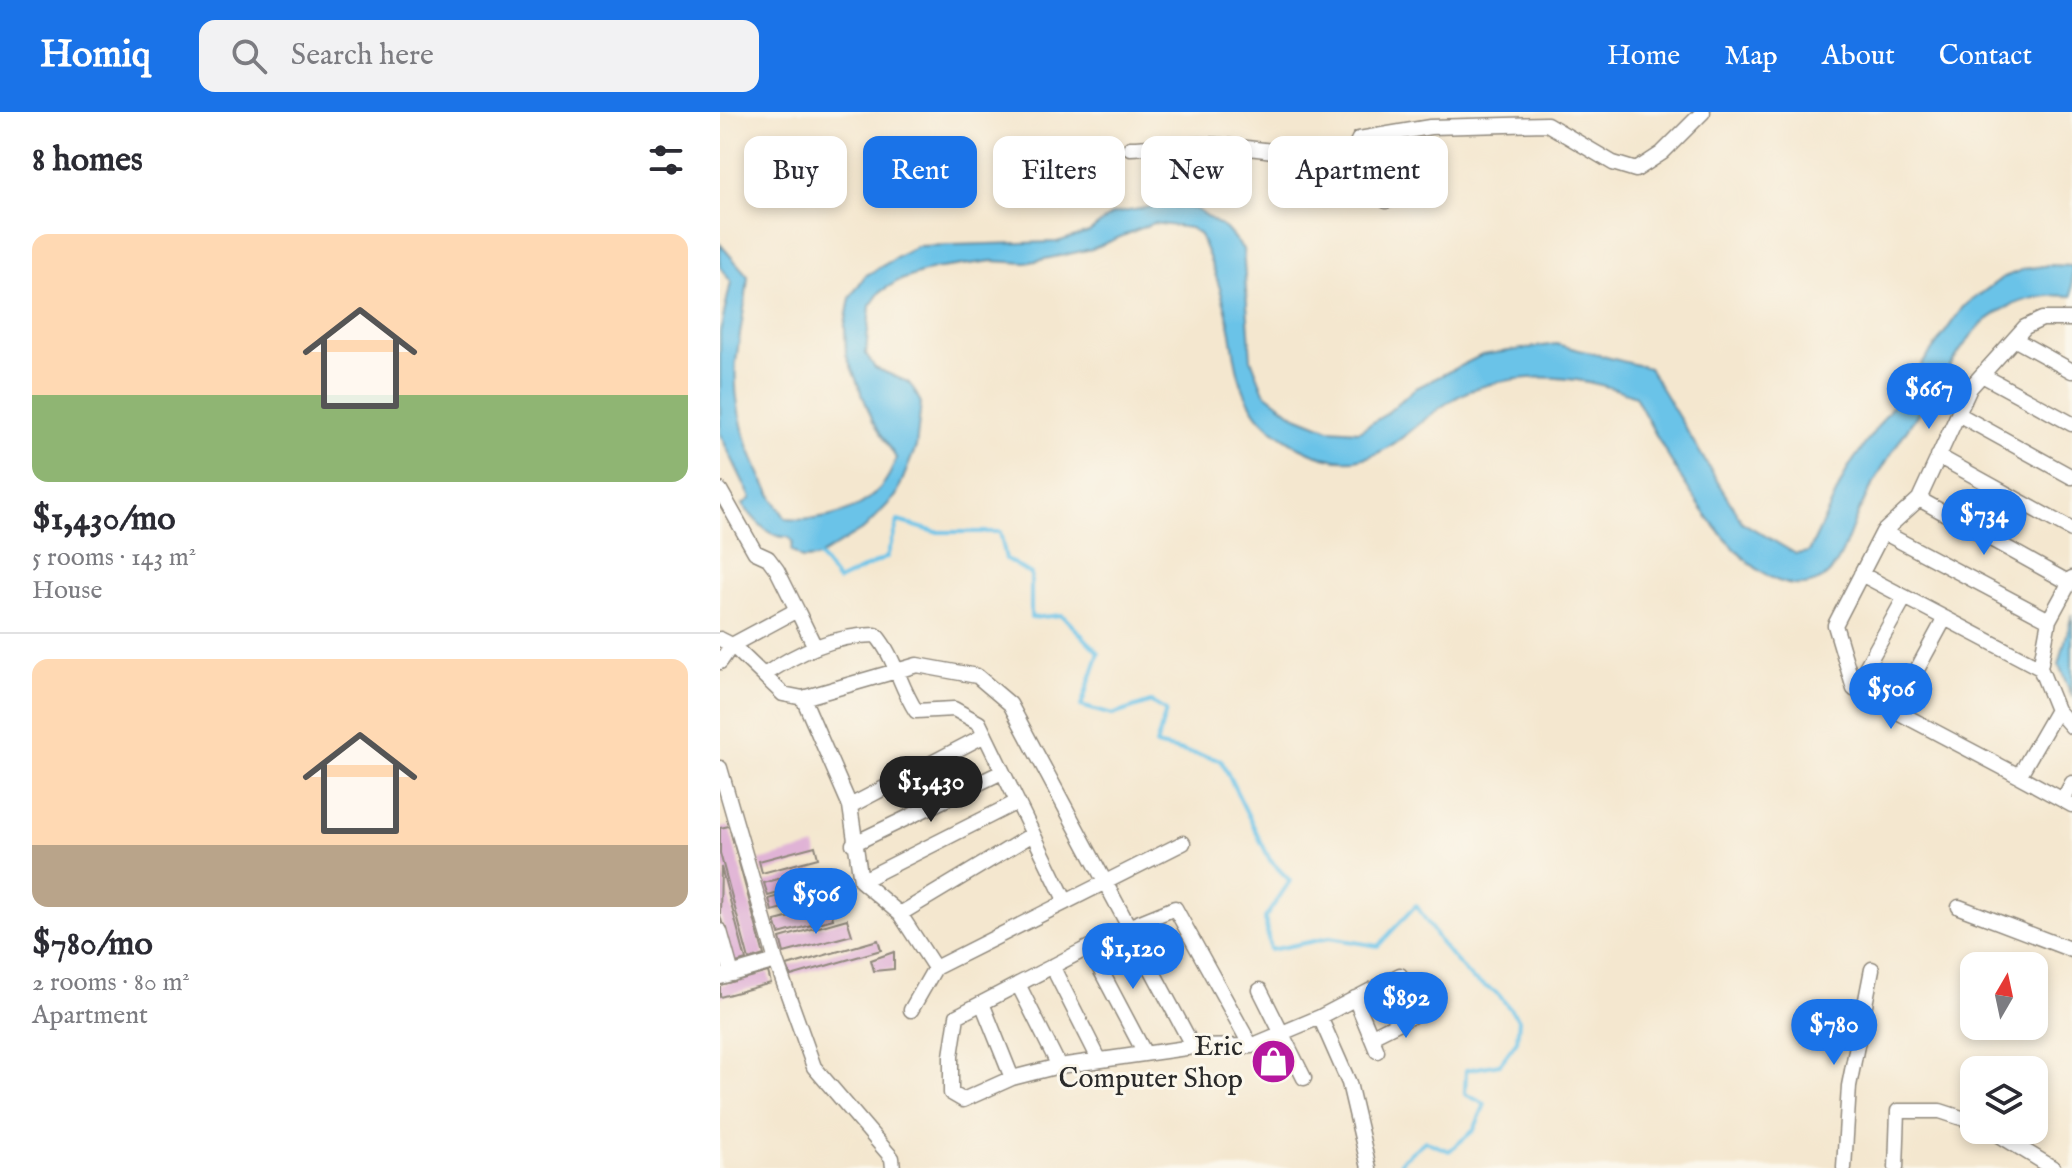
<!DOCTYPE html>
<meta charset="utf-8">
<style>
:root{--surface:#fff;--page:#f2f2f3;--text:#2b2b33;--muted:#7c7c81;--line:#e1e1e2;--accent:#1a73e8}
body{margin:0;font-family:"IM FELL English",serif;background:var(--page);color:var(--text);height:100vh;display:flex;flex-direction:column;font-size:30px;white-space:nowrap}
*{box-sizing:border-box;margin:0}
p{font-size:26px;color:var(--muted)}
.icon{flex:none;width:44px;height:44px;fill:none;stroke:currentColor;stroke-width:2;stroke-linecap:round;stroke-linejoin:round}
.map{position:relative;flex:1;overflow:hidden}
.details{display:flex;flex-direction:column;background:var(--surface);width:720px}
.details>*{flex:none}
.guide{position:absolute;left:24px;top:24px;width:760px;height:72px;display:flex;gap:16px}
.needle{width:52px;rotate:9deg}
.buttons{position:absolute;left:1240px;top:840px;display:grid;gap:16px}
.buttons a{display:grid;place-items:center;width:88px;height:88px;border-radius:16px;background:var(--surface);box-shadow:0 4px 12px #0003;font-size:40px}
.price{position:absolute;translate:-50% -68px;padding:0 18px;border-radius:28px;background:var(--accent);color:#fff;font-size:26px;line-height:52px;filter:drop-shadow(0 2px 4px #0008)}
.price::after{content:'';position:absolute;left:50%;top:48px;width:24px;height:18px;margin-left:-12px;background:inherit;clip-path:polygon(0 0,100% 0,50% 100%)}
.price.active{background:#222;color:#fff}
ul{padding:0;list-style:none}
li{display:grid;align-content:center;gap:16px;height:424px;padding:0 32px}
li+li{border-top:2px solid var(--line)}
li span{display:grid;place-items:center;height:248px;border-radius:16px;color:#555}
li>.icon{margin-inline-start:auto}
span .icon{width:144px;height:144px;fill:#fffc;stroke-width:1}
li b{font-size:34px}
h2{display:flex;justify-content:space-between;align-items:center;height:96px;padding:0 32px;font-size:34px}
.tag{padding:0 28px;border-radius:16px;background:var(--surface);box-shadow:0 4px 12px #0003;font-size:28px;line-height:72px}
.tag.active{background:var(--accent);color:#fff}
header{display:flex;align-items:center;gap:48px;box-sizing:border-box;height:112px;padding:0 40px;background:var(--accent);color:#fff}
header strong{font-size:38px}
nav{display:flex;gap:44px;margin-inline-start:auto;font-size:28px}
.search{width:560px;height:72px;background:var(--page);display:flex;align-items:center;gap:20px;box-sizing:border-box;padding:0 28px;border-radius:16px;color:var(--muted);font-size:30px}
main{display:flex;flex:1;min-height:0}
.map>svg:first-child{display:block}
</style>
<header>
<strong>Homiq</strong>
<div class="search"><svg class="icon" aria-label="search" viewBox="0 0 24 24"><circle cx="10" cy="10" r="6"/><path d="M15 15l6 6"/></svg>Search here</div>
<nav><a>Home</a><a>Map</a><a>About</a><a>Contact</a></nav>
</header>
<main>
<section class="details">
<h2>8 homes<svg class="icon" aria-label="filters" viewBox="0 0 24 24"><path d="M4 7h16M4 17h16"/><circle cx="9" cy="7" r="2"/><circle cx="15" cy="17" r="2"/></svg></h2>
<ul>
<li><span style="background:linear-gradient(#ffd9b3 65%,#8fb573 0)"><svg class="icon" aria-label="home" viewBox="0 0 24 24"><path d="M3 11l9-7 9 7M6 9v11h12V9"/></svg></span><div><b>$1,430/mo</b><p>5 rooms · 143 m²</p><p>House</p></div></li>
<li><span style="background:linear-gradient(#ffd9b3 75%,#b9a48a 0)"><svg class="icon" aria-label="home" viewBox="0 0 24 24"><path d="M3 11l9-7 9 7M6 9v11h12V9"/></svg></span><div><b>$780/mo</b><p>2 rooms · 80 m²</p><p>Apartment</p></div></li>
</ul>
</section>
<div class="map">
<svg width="1352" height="1056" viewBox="0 0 1352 1056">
<rect width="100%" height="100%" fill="#fbf7ec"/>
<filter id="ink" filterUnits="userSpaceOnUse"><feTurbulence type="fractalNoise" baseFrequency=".0125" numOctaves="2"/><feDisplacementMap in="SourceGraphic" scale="16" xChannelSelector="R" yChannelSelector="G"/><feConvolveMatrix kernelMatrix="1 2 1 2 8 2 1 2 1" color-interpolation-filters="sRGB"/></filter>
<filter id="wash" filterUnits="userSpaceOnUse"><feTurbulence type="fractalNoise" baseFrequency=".006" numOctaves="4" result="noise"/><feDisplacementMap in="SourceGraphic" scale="32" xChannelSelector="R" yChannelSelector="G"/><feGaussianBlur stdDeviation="1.8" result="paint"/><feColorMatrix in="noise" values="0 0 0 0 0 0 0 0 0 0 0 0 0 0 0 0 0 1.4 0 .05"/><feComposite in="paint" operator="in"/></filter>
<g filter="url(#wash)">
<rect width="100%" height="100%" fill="#f4e7cf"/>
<path fill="#6bc3e8" stroke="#4b778a" stroke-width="2" d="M 442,93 L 475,97 L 506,117 L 523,137 L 531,247 L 544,280 L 574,303 L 609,317 L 639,319 L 666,302 L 694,277 L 762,243 L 836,232 L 929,256 L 1022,410 L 1076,442 L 1089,440 L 1128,356 L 1243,195 L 1282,166 L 1304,157 L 1330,153 L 1352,154 L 1352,184 C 1320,181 1293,188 1267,208 C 1248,223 1236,246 1223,265 C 1193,309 1162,351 1139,399 C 1130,418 1121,456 1102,467 C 1030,508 942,335 915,284 C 866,265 818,259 767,273 C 691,292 668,382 579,335 C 563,326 542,312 533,296 C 518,273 515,247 511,221 C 505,188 493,153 480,123 L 470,116 L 433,111 L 372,137 L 306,151 L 272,149 L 213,157 L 178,169 L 160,180 L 150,194 L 146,242 L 155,256 L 188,270 L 193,276 L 201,291 L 196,335 L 176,384 L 145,416 L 96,446 L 82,447 L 71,438 L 73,430 L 68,425 C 49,426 37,410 25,396 L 23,392 L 31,386 L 0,322 L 0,220 L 11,170 L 0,155 L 0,132 L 28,164 C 26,193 19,222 16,251 C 12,308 35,361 66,407 C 112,411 162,395 176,346 L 153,309 L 126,242 L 125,213 L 130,186 L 145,164 L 197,134 L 337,130 L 369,120 L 392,102 Z
M 1352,502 L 1352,585 L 1339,553 Z"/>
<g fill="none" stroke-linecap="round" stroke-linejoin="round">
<path stroke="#6bc3e8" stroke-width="4" d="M 96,440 L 118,469 L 167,445 L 178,409 L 215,420 L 280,420 L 286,447 L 311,462 L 311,506 L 342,503 L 379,541 L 361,594 L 392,603 L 431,590 L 446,599 L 436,633 L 501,648 L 550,748 L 570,769 L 545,806 L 550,838 L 609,826 L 658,834 L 696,793 L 722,833 L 751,866 L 778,882 L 799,908 L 797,929 L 780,952 L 746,958 L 745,982 L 765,992 L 754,1018 L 729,1039 L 705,1029 L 682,1048 L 679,1056"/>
</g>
<g id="blocks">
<path fill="#e0b3d6" d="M 9,714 L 44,843 L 29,848 L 0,741 L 0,716 Z
M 95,734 L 98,746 L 42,761 L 39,749 Z
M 1,755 L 26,848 L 13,852 L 0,803 Z
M 93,757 L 97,770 L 48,784 L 44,771 Z
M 83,777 L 86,790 L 52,799 L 49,787 Z
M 110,795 L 113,807 L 59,822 L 55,809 Z
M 127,807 L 132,823 L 64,841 L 60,826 Z
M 158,828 L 161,838 L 71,864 L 67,854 Z
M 174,840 L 174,857 L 154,859 L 151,848 Z
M 48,860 L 51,871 L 0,885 L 0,873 Z"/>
</g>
</g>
<g filter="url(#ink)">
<use href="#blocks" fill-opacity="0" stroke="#90897d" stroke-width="2"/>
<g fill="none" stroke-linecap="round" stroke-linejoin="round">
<defs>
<path id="minor" d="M 410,36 C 439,35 468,30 497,33 C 542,36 590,48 634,37 L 639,27 L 710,15 L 827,12 L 893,51 L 916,58 L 942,41 L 983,0
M 634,37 L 659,72 L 666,89
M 1294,227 L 1352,259
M 1262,263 L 1352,312
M 1238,302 L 1352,365
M 1218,344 L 1352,418
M 0,378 L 35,440 L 48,446 L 57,458 L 77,498
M 1199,387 L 1348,470
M 1163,420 L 1329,508
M 1141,462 L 1320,556
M 1352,466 L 1329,508 L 1320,556 L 1337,598 L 1299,664 L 1352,693
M 0,527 L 12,533 L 63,582 L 83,586 L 197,553 L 257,564 L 290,592 L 473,935 L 531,934 L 600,905
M 0,550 L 12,533 L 77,498 L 95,535
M 44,563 C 79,540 114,523 156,523 C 175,545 180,575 196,599 L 234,597 L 259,611 L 346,790
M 1134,577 L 1185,485
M 83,586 L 130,694 L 141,769 L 180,802 L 215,856 L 463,731
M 1337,598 L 1352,615
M 1174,600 L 1225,506
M 0,656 L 56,849 L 94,955 L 172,1046 L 173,1056
M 1299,664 L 1134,577 L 1115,513 L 1163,420 L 1199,387 L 1250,276 L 1305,215 L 1322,207 L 1352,207
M 1343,688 L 1352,671
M 130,694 L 265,623
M 133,732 L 282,660
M 141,769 L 297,690
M 1239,795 L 1352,838
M 180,802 L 313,722
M 0,819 L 12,862
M 369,836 L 424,940
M 332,854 L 379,947
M 0,865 L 56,849
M 298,872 L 339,954
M 540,878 L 584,966
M 635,886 L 657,939
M 262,891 L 292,966
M 191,898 L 215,856
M 652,924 L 704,898
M 473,935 L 339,954 L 292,966 L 243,988 L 231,981 L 231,944 L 237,904 L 408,815 L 455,796 L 531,934
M 1271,1018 L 1333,1056
M 649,1056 L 629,971 L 600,905 L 680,863
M 1124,1056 L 1129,974 L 1152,857
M 1176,1056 L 1178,999 L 1220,999 L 1254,1010"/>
</defs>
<use href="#minor" stroke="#90897d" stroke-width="17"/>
<use href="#minor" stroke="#fff" stroke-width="14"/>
</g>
</g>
<defs>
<symbol id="shop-disc" viewBox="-11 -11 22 22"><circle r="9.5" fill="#b5179e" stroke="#fbf7ec"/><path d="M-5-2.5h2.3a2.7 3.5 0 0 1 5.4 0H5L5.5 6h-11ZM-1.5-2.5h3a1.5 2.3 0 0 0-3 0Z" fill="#fff"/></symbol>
</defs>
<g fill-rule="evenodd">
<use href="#shop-disc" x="528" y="924" width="51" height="51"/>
</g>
<g text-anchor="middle" stroke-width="6" stroke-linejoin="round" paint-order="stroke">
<g font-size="28" fill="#2b2b2b" stroke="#fbf7ec" text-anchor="end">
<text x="523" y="943">Eric<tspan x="523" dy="32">Computer Shop</tspan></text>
</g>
</g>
</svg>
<div class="buttons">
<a><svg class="needle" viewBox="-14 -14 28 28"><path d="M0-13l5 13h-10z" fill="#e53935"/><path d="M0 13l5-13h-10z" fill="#7c7c81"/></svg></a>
<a><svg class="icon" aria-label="layers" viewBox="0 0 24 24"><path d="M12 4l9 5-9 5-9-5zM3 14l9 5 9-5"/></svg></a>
</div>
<b class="price" style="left:1209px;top:319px">$667</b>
<b class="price" style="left:1264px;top:445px">$734</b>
<b class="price" style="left:1171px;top:619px">$506</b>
<b class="price active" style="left:211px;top:712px">$1,430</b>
<b class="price" style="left:96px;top:824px">$506</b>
<b class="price" style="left:413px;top:879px">$1,120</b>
<b class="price" style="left:686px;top:928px">$892</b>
<b class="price" style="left:1114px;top:955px">$780</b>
<div class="guide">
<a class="tag">Buy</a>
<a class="tag active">Rent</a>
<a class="tag">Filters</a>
<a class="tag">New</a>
<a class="tag">Apartment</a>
</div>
</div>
</main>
